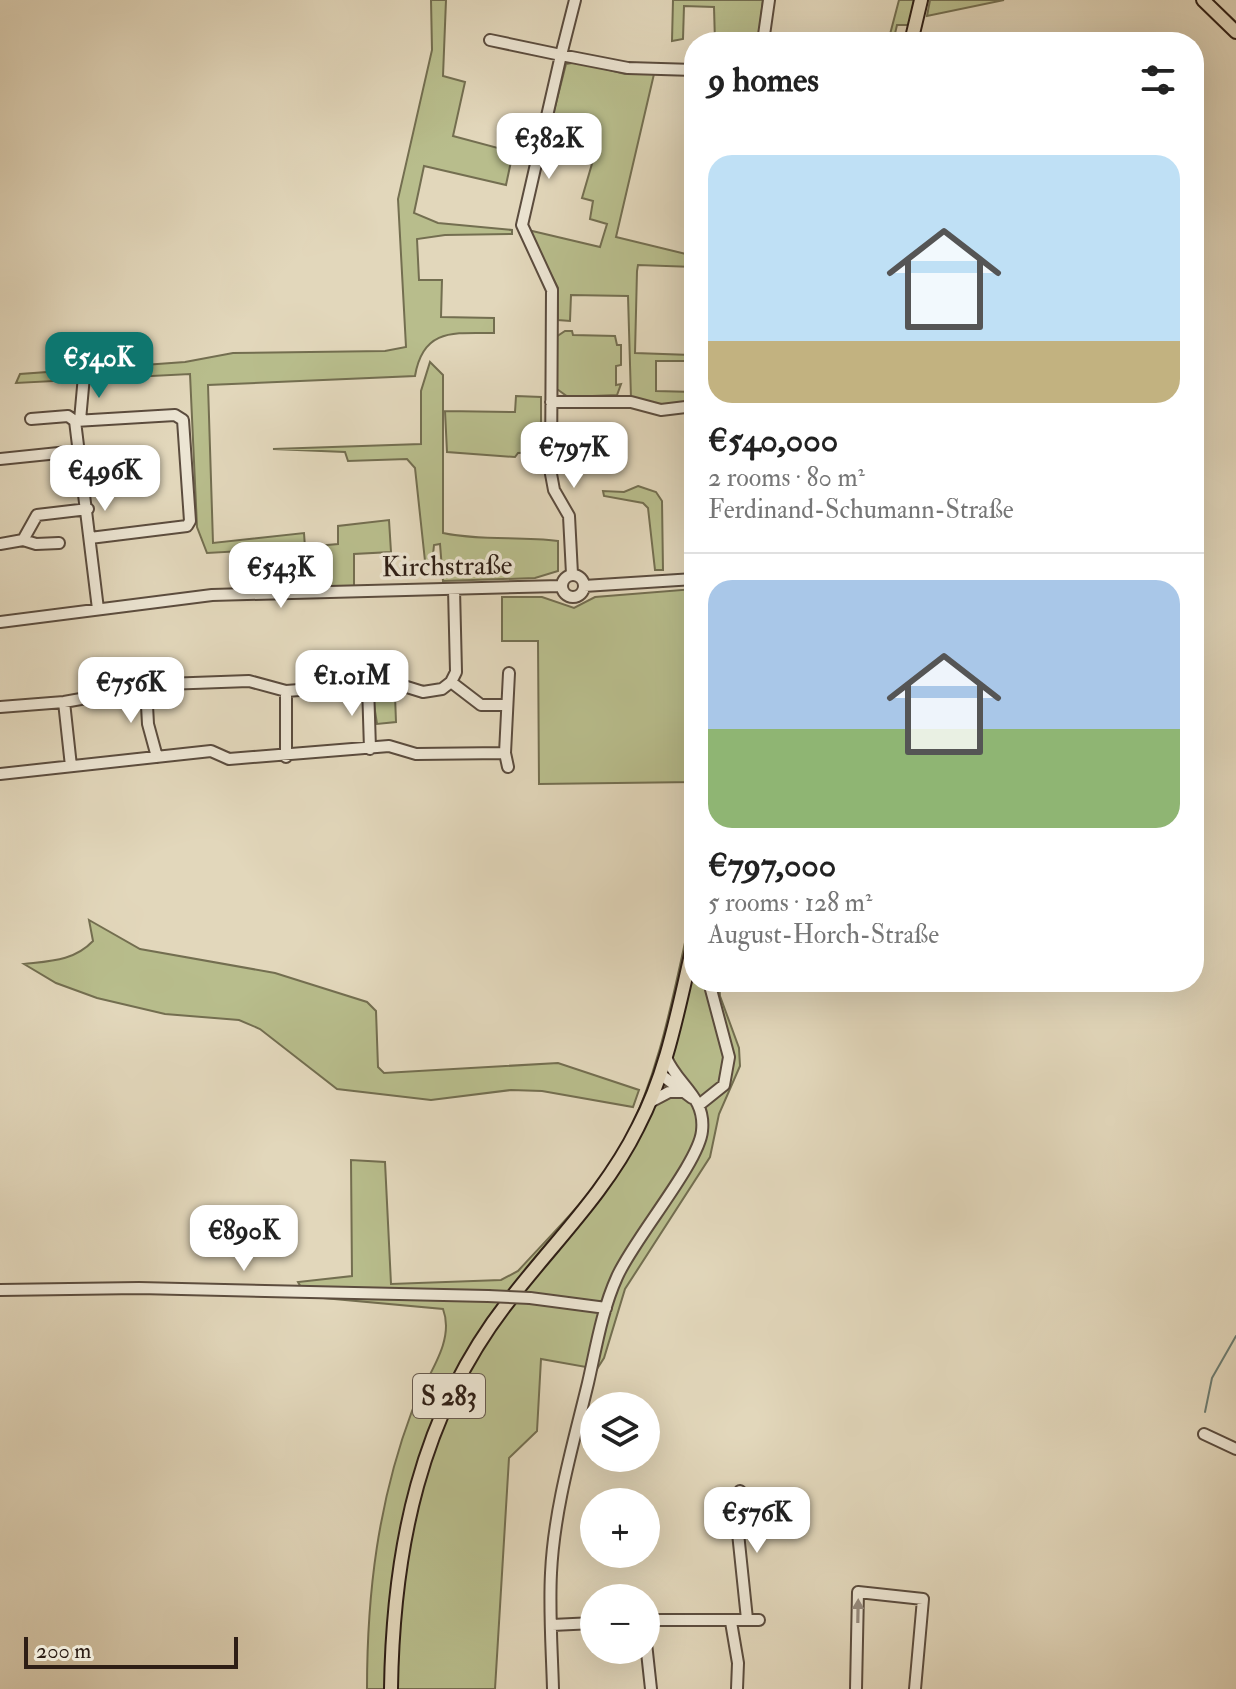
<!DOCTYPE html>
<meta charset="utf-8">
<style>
:root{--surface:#fff;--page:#f2f2f2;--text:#222;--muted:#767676;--line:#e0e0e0;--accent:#0f766e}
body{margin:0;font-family:"IM FELL Double Pica",serif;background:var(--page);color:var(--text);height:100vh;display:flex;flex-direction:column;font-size:30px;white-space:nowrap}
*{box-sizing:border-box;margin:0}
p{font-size:26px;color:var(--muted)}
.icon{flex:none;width:44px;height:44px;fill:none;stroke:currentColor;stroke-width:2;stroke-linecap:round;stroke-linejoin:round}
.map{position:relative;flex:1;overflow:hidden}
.panel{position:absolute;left:684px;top:32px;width:520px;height:960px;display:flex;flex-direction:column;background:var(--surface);border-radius:32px;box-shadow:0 8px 32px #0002}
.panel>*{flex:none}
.controls{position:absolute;left:580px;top:1392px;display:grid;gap:16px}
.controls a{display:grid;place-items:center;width:80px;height:80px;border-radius:50%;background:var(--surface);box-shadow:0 8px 32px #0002;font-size:40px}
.scale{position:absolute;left:24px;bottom:20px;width:214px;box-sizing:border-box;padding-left:8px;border:4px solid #2e1e15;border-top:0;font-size:22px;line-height:28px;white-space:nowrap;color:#2e1e15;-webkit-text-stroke:6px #ece5d3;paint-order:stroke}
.price{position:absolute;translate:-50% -68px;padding:0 18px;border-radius:16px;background:#fff;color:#222;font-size:26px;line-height:52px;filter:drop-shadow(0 2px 4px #0008)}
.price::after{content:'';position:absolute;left:50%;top:48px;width:24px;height:18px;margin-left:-12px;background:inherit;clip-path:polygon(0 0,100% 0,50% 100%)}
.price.current{background:var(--accent);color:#fff}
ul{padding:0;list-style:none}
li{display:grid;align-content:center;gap:16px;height:424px;padding:0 24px}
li+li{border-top:2px solid var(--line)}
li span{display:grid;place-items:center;height:248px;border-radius:24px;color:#555}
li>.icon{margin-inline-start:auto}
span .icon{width:144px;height:144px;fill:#fffc;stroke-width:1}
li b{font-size:34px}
h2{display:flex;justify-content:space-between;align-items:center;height:96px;padding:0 24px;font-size:34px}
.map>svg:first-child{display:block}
</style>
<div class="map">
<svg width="1236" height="1689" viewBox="0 0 1236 1689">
<rect width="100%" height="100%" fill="#e2d7bb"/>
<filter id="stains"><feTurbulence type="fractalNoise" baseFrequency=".0025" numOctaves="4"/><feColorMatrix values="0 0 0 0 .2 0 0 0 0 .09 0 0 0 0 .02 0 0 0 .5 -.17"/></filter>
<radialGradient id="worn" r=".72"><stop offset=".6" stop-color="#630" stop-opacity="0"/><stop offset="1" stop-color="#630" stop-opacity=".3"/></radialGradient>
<path fill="#b8bd8c" stroke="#736e50" stroke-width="2" d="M 431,0 L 446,0 L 443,76 L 465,82 L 453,136 L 513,152 L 506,185 L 424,166 L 414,213 L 438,223 L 512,230 L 512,234 L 445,235 L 417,239 L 419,280 L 442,280 L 441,317 L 494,318 L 494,333 C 454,333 423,328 415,376 L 208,385 L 213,543 L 304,533 L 305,547 L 338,544 L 338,526 L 389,520 L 391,552 L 354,554 L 354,587 L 288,589 L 284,551 L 251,555 L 254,586 L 262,589 L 246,589 L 242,551 L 207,553 L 197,527 L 190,374 L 16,383 L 20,374 L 185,362 L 233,353 L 385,351 L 406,347 L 398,199 L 432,50 Z
M 673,0 L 763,0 L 758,42 L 715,42 L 714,7 L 684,6 L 683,39 L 672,41 Z
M 899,0 L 914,0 L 909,25 L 897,25 L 893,42 L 888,42 Z
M 930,0 L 1004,0 L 927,16 Z
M 578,62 L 625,74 L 654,74 L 616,237 L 690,255 L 694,242 L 694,267 L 638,265 L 637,271 L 635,353 L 691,355 L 692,361 L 656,361 L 656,391 L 694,392 L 694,401 C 677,411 649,403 631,398 L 628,296 L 571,295 L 570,321 L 558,320 L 558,288 L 528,230 L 600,247 L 607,224 L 590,219 L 593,201 L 582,198 L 596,150 L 546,142 L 566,64 Z
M 565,331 L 572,331 L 573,335 L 615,336 L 617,345 L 621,345 L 621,365 L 616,366 L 616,385 L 621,384 L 617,395 L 568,397 L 557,389 L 556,337 Z
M 430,362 L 443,375 L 443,533 C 481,541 520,536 558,541 L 558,571 L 535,578 L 443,581 L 440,544 L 434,545 L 432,565 L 425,561 L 415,468 L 407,459 L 348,461 L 345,452 L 273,449 L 421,444 L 421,391 Z
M 516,396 L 541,397 L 541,452 L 518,453 L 515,457 L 447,452 L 445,411 L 515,412 Z
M 638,486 L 656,492 L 662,501 L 663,570 L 655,570 L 648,508 L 643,503 L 604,496 L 603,491 L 624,492 Z
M 694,589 L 694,782 L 539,784 L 538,641 L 502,641 L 502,597 L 542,597 L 574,608 L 595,597 Z
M 395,695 L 396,722 L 377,724 L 373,698 Z
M 694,903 L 694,982 L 719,982 L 720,996 L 739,1048 L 740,1066 L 719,1114 L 710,1157 L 625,1289 L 604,1358 L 597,1369 L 541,1359 L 537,1431 L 509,1458 L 495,1689 L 367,1689 C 367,1593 378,1502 412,1411 C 424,1379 456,1343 443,1309 L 324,1298 L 324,1290 L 302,1289 L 298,1282 L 352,1276 L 351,1160 L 385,1162 L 391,1284 L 501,1280 L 518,1271 C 556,1229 600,1188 626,1138 C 663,1065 675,982 694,903 Z
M 89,920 L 140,949 L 275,973 L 367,1002 L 376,1011 L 378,1067 L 384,1073 L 558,1063 L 639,1090 L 633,1107 L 542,1091 L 511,1090 L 431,1100 L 337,1089 L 260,1029 L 239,1020 L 165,1014 L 97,998 L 56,983 L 24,964 C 50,961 74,961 93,941 Z"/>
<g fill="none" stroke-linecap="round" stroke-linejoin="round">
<path stroke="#6c7c71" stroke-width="2" d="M 1205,1412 L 1212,1378 L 1236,1336"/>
<defs>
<path id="minor" d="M 490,40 L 561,55 L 575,0
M 763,42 L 769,0
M 551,402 L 631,402 L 661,410 L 694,406
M 31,419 L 68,416 L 75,421 L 175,415 L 183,420 L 190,521 L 187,526 L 90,538
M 80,420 L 84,376
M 75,421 L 98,609
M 0,459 L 78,451
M 23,540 L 36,544 L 59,543
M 0,544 L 23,540 L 37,515 L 88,509
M 572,574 L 569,516 L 554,490 L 551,474 L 552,290 L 522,225 L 561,55 L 628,68 L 694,70
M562 586a11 11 0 1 1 22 0a11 11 0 1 1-22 0Z
M 584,586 L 694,579
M 0,622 L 212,595 L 561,586
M 451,682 L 481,705 L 507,705
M 368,685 L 370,749
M 146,687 L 148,724 L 157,757
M 286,691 L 286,757
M 64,702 L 71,766
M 0,707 L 64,702 L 165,684 L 249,681 L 286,691 L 394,683 L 423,692 L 442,689 L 451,682 L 456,672 L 454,589
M 508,767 L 505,753 L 509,673
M 0,774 L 211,751 L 229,759 L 389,746 L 416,754 L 505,753
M 660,1074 L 692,1098
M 650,1102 L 669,1092 L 682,1092
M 699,1105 L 724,1085 L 729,1057 L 709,982
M 0,1290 L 139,1288 L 488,1296
M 530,1298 L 606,1308
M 1204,1434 L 1236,1449
M 740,1491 L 738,1533 L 747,1619
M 646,1620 L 759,1620
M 731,1622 L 738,1663 L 737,1689
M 552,1625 L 594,1623
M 646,1643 L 651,1689
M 553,1689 C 552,1651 549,1612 551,1573 C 554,1509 573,1445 588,1383 C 596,1348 602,1310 617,1277 C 633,1240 699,1163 702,1131 C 706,1096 677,1085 666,1057
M 856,1689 L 858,1592 L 923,1599 L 915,1689"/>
<path id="major" d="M 1203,0 L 1236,32
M 911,42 L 921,0
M 391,1689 C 393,1549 420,1415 508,1302 C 553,1243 605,1194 638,1127 C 668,1070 679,1004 694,942"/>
</defs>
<use href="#minor" stroke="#5b4c3e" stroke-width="14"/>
<use href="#major" stroke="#2e1e15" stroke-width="16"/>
<use href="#minor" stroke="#ece5d3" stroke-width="10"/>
<use href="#major" stroke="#e2d7bb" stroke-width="12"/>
<defs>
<path id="minor-bridge" d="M 488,1296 L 530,1298"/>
</defs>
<use href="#minor-bridge" stroke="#5b4c3e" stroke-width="14" stroke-linecap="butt"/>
<use href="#minor-bridge" stroke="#ece5d3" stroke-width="10"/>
</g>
<defs><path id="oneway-solid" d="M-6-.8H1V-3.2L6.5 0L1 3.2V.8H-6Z" transform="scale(2)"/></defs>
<use fill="#968b7e" href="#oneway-solid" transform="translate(858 1611) rotate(-89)"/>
<g text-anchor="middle" stroke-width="7" stroke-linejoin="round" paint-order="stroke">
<rect fill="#ece5d3" stroke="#675a4e" stroke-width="2" x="413" y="1374" width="72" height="44" rx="6"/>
<g font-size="26" font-weight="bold" fill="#2e1e15">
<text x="449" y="1405">S 283</text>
</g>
<g font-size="28" fill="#2e1e15" stroke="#ece5d3">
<text transform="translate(447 565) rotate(-1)" y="10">Kirchstraße</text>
</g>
</g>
<rect width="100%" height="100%" filter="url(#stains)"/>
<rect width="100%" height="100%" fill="url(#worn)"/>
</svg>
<div class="controls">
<a><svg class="icon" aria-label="layers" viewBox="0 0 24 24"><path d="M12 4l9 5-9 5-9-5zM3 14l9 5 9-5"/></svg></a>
<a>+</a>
<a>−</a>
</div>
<div class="scale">200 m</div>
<b class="price" style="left:549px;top:181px">€382K</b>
<b class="price current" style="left:99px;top:400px">€540K</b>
<b class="price" style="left:574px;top:490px">€797K</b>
<b class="price" style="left:105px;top:513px">€496K</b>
<b class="price" style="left:281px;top:610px">€543K</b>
<b class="price" style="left:352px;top:718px">€1.01M</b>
<b class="price" style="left:131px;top:725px">€756K</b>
<b class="price" style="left:244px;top:1273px">€890K</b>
<b class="price" style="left:757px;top:1555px">€576K</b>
<section class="panel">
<h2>9 homes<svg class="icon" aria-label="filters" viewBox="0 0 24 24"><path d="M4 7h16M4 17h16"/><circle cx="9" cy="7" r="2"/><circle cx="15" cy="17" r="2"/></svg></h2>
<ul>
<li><span style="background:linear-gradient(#bfe0f5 75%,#c2b280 0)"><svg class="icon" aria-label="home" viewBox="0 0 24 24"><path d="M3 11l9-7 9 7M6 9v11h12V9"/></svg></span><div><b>€540,000</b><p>2 rooms · 80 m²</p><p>Ferdinand-Schumann-Straße</p></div></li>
<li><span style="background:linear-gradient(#a9c7e8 60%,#8fb573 0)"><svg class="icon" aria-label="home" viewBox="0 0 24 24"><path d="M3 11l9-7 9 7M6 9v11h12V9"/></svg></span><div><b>€797,000</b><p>5 rooms · 128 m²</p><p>August-Horch-Straße</p></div></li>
</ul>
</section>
</div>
